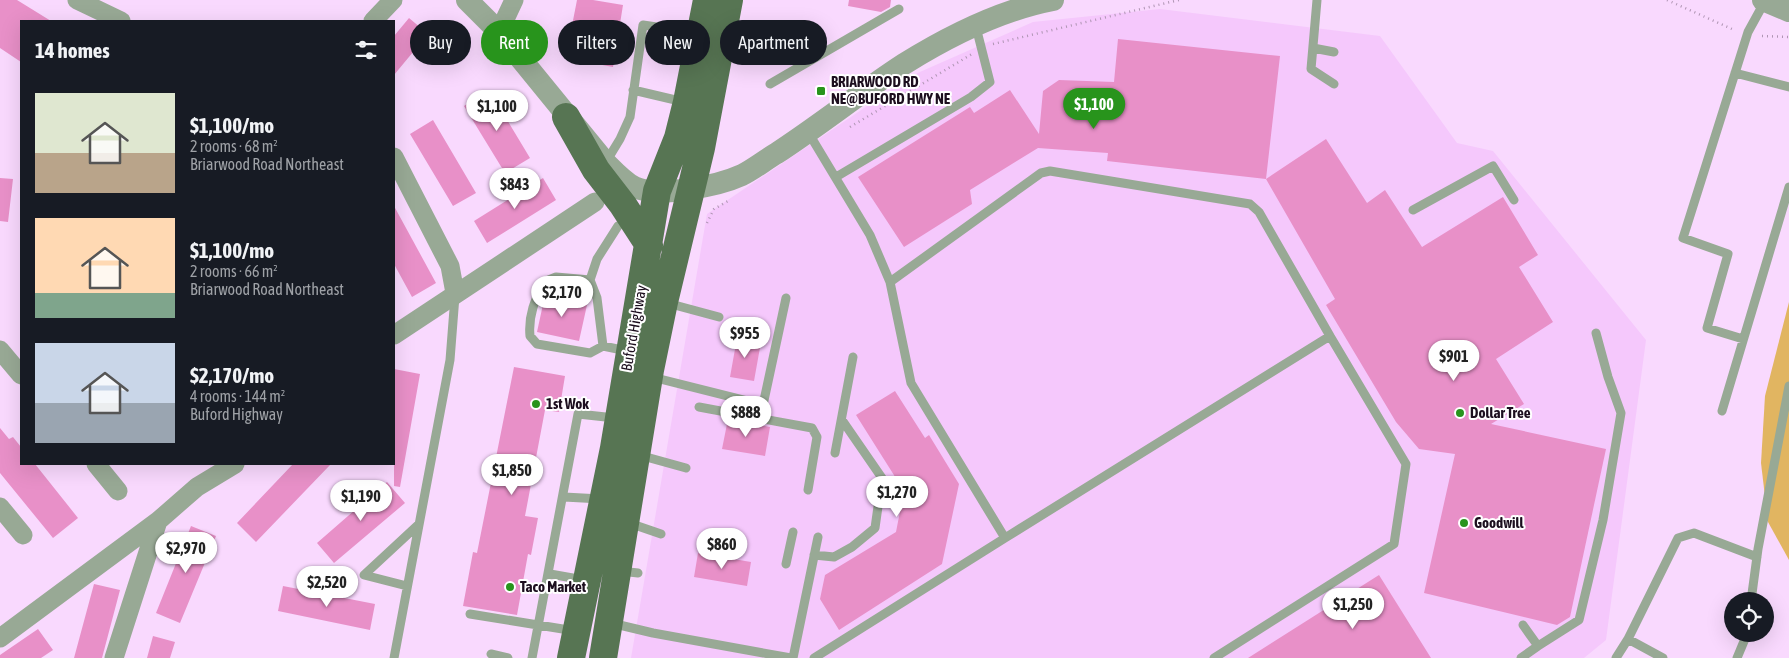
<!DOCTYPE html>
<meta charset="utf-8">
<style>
:root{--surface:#171b24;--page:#242831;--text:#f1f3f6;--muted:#9ea1a6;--accent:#28941c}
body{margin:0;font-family:"Asap Condensed",sans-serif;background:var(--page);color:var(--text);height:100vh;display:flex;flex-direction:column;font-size:19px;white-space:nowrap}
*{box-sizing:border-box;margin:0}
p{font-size:16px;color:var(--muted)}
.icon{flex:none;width:28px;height:28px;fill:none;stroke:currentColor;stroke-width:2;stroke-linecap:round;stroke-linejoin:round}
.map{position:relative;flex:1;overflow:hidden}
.side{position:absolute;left:20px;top:20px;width:375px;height:445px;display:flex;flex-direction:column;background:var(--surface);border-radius:0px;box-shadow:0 5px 20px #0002}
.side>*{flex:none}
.guide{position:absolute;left:410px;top:20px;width:475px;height:45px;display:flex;gap:10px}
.buttons{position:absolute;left:1724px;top:592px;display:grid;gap:10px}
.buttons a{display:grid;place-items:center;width:50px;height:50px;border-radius:50%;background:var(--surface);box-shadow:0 5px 20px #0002;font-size:25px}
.price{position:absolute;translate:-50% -42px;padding:0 11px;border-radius:18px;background:#fff;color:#222;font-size:16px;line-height:32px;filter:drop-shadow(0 1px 2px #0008)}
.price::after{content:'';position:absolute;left:50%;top:30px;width:15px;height:11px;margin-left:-8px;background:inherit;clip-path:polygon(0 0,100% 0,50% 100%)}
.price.current{background:var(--accent);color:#fff}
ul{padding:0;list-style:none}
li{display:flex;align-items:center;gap:15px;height:125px;padding:0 15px}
li span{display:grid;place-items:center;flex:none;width:140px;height:100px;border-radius:0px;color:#555}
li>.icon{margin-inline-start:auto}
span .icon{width:60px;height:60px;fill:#fffc;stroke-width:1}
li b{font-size:21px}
h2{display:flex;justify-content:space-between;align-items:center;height:60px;padding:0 15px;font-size:21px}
.pill{padding:0 18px;border-radius:22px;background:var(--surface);box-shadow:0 5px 20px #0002;font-size:18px;line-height:45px}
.pill.current{background:var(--accent);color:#fff}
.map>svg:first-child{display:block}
</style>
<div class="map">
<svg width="1789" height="658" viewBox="0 0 1789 658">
<rect width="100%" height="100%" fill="#f9d9fe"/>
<path fill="#f5c8fc" d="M 1160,9 L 1380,36 L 1457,143 L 1493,151 L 1646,340 L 1606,640 L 1584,658 L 631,658 L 707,214 L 913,75 L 1033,22 Z"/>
<path fill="#e1b561" d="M 1789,302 L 1789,560 L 1768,522 L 1761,463 L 1765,396 Z"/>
<path fill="#e890c8" d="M 0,0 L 17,0 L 51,21 L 21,21 L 21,62 L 0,48 Z
M 577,0 L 593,0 L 623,5 L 613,67 L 581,61 L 583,48 L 568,46 Z
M 849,0 L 891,0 L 890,7 L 881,12 L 848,6 Z
M 409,18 L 428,34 L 394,75 L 394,36 Z
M 1118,39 L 1280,56 L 1266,179 L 1107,161 L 1108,153 L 1038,148 L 970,190 L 972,204 L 904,247 L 858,177 L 970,107 L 974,113 L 1010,90 L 1039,134 L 1043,91 L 1059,80 L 1114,82 Z
M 489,90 L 530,158 L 505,173 L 464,106 Z
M 433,120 L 476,193 L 453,206 L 410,134 Z
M 1326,139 L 1367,203 L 1385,190 L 1422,247 L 1503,197 L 1538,255 L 1519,267 L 1553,322 L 1496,359 L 1524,404 L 1491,424 L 1606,449 L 1570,617 L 1557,625 L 1424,593 L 1455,454 L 1419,449 L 1396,422 L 1326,305 L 1335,299 L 1266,179 Z
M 0,178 L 13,179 L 8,222 L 0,221 Z
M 543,178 L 556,200 L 487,243 L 474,221 Z
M 394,206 L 436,283 L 412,297 L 394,264 Z
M 545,295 L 587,305 L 579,341 L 537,332 Z
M 737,338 L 761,342 L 754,381 L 730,377 Z
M 514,367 L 565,376 L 559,412 L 545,410 L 525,516 L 538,518 L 531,555 L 528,554 L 517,615 L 463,606 L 473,552 L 477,553 Z
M 394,369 L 420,374 L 400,487 L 394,486 Z
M 895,391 L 925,438 L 929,435 L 959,484 L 942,564 L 839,630 L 820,599 L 825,575 L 896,532 L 904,491 L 856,415 Z
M 728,419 L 770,427 L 765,456 L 722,449 Z
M 0,428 L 9,439 L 13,437 L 21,447 L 21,464 L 35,464 L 78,518 L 53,538 L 0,473 Z
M 293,464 L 331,464 L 256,542 L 237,523 Z
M 387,482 L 405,503 L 334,563 L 317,543 Z
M 191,526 L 216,536 L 180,623 L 156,613 Z
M 698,553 L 751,562 L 747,586 L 694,577 Z
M 1379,575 L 1431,658 L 1248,658 Z
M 94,584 L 120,590 L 102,658 L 74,658 Z
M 283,586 L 375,604 L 370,630 L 278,611 Z
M 38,629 L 53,650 L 41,658 L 0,658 L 0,655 Z
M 153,636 L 175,642 L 170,658 L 147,658 Z"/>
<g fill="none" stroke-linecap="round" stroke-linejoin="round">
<path stroke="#af95b3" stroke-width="2.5" stroke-dasharray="1 4" stroke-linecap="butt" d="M 1667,0 L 1732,29
M 1762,36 L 1789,37
M 993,44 L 1179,0
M 850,127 L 972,54
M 707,223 L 714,209 L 728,201"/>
<path stroke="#98a995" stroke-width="9" d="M 1317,0 L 1311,69 L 1334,84
M 1313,48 L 1334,52
M 1735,73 L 1789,87
M 770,84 L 899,9
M 633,90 L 684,102
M 808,132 L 870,235 L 890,282 L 911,383 L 1005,538 L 1330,336 L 1259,212 L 1250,204 L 1050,171 L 1041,173 L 890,282
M 606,162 L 620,139 L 630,117 L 643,25 L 697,33
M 836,177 L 971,97 L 990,82 L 976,27
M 1413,210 L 1493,166 L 1514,200
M 590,280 L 597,259 L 618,226
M 667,303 L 719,317
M 1743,339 L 1707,328 L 1728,254 L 1683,238 L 1748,32 L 1765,1
M 603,346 L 597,298 L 590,280 L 556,277 L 544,282 C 535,299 528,316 530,336 L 537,344 L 590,353 L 603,346 L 627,351
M 652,377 L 763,405 L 786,298
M 699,407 L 812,428 L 817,437 L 808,490
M 1722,411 L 1789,187
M 835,453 L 853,357
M 639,455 L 686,468
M 564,497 L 601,499
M 629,523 L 661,534
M 814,555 L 834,557 L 852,547 L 875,528 L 882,478 L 842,420
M 786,564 L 793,532
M 620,571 L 638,573
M 550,574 L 584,580
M 407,586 L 364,575 L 419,524
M 1751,601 L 1758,549 L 1789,386
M 470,614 L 575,631
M 611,623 L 653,633 L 791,658
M 1523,625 L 1538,646 L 1579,620 L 1603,520 L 1621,413 L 1608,377 L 1596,333
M 1628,639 L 1678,538 L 1694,533 L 1757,557
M 491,654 L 508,658
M 394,658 L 450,360 L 455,296
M 532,658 L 578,414 L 615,418
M 793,658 L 818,537
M 814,658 L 1005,538
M 1214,658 L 1394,544 L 1406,464 L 1330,336
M 1521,658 L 1538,646
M 1616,658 L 1628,639 L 1663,658
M 1737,658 L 1747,634"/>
<path stroke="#98a995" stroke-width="19" d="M 77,0 L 121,21
M 373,21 L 393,0
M 499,32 L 514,0
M 394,157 L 450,266 L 455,293
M 394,335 L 595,202
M 0,350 L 21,375
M 96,464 L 118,491
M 0,507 L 23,535
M 0,638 L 158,521
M 114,658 L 158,521 L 197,487 L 235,464"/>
<path stroke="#98a995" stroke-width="22" d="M 467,0 L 499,32 L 605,162 C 614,171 623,181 634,187 C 658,198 718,186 742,175 C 754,169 765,160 777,153 C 820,125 861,92 904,64 C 949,36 1001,10 1053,0
M 1763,0 L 1789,11"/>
<path stroke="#577553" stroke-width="28" d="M 566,117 L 596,170 L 623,205 L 649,245
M 571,658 L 614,448 L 657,191 L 678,138 L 687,102 L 707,0
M 603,658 L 650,370 L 664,302 L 701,148 L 729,0"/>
</g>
<g fill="#28941c" stroke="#fff" stroke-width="2">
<rect x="816" y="86" width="10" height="10" rx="2.5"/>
<circle cx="536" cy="404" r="5"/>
<circle cx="1460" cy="413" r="5"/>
<circle cx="1464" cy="523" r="5"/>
<circle cx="510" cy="587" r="5"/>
</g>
<g text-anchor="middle" stroke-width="4" stroke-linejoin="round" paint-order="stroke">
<g font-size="15" font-weight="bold" fill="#1c0e1e" stroke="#fff" text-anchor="start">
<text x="831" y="87">BRIARWOOD RD<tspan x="831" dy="17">NE@BUFORD HWY NE</tspan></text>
<text x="546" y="409">1st Wok</text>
<text x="1470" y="418">Dollar Tree</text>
<text x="1474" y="528">Goodwill</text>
<text x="520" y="592">Taco Market</text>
</g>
<g font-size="15" fill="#1c0e1e" stroke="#fff">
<text transform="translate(634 328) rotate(-80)" y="5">Buford Highway</text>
</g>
</g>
</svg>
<div class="buttons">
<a><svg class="icon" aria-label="locate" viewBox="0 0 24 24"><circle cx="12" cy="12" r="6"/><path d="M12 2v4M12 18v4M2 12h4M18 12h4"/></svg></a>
</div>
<b class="price current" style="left:1094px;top:130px">$1,100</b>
<b class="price" style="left:497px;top:132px">$1,100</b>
<b class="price" style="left:515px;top:210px">$843</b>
<b class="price" style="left:562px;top:318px">$2,170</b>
<b class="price" style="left:745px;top:359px">$955</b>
<b class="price" style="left:1454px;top:382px">$901</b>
<b class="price" style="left:746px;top:438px">$888</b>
<b class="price" style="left:512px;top:496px">$1,850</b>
<b class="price" style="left:897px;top:518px">$1,270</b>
<b class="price" style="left:361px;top:522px">$1,190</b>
<b class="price" style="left:722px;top:570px">$860</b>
<b class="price" style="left:186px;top:574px">$2,970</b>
<b class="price" style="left:327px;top:608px">$2,520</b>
<b class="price" style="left:1353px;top:630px">$1,250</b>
<div class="guide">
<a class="pill">Buy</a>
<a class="pill current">Rent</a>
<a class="pill">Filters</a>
<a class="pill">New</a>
<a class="pill">Apartment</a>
</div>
<section class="side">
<h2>14 homes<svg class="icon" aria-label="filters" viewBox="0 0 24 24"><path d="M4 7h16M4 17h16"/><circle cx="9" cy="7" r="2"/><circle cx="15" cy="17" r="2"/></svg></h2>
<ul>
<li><span style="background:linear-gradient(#dfe7d0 60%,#b9a48a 0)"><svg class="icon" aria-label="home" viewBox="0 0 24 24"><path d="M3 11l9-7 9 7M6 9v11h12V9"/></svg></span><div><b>$1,100/mo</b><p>2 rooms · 68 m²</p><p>Briarwood Road Northeast</p></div></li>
<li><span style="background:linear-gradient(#ffd9b3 75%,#7fa58c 0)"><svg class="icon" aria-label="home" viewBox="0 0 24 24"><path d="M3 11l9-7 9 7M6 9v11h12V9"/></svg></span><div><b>$1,100/mo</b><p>2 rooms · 66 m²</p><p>Briarwood Road Northeast</p></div></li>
<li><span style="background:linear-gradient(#c9d6e8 60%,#9aa5b1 0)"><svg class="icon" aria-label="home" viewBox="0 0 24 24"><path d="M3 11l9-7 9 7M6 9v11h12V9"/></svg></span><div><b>$2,170/mo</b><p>4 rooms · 144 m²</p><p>Buford Highway</p></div></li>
</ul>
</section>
</div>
